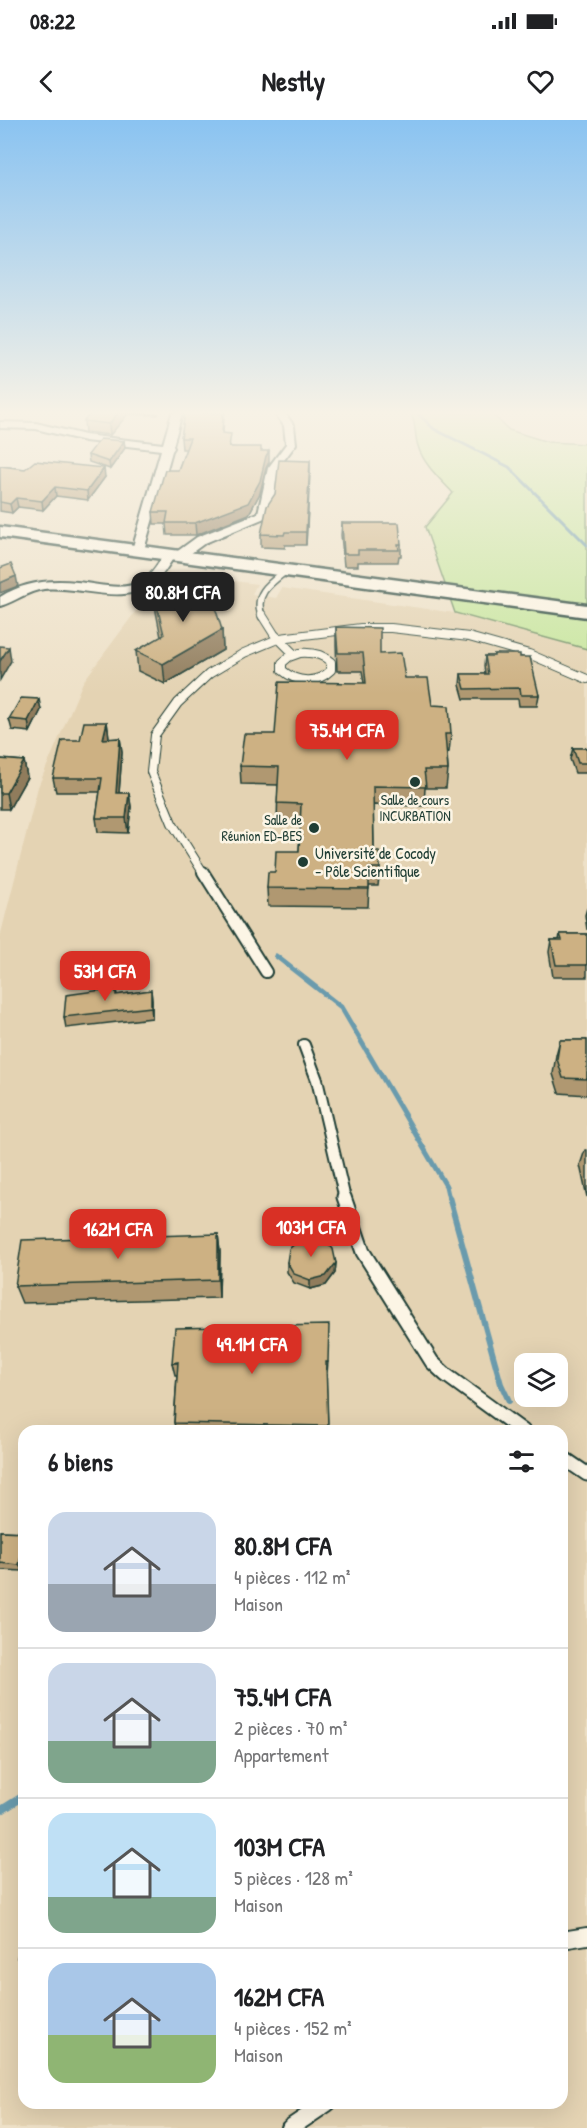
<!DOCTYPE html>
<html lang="fr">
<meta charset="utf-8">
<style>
:root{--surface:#fff;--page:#f2f2f2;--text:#202124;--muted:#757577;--line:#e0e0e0;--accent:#d93025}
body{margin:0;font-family:"Patrick Hand",sans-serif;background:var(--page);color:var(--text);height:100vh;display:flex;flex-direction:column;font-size:22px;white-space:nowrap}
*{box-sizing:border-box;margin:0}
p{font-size:20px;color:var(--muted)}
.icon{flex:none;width:33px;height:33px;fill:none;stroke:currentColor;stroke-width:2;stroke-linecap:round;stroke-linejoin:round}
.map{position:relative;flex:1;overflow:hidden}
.panel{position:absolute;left:18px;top:1305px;width:550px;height:684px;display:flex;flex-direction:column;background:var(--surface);border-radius:18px;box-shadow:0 6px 24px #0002}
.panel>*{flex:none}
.controls{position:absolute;left:514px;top:1233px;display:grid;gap:12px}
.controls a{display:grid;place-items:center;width:54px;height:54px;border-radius:12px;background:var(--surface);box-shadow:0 6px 24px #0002;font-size:30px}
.price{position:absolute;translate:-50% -51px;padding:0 14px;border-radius:12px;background:var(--accent);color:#fff;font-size:20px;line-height:39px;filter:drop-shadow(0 2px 3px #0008)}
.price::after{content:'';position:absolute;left:50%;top:36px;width:18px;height:14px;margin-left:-9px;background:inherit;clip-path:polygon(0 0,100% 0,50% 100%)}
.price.selected{background:#222;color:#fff}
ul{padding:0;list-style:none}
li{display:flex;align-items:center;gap:18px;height:150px;padding:0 30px}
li+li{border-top:2px solid var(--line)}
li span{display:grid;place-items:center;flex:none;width:168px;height:120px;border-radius:18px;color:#555}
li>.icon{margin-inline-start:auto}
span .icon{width:72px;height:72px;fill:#fffc;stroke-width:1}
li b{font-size:26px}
h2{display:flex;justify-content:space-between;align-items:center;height:72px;padding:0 30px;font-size:26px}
.status{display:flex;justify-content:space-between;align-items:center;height:42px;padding:0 30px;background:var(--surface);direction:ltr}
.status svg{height:16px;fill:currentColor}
header{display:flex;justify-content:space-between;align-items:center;height:78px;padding:0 30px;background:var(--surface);font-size:27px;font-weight:700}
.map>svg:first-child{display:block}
</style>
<div class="status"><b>08:22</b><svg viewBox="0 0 49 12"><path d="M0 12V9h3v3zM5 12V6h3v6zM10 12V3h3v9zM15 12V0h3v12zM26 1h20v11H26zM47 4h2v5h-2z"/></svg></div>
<header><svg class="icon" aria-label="back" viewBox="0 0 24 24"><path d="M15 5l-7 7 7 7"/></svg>Nestly<svg class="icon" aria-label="heart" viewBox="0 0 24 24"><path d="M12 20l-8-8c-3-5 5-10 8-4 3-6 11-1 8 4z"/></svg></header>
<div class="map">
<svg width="587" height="2008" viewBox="0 0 587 2008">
<rect width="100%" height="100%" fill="#eee1c8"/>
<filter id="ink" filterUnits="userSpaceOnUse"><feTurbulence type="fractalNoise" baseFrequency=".0167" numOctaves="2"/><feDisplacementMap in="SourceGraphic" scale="12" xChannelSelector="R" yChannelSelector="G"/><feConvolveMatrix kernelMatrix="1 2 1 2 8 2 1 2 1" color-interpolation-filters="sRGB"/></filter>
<g filter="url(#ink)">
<path fill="#e4d3b3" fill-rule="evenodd" d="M 165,452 L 257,464 L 252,474 L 276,478 L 282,468 L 587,512 L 587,2008 L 0,2008 L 0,817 L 38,667 L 83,562 ZM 525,1244 L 558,1244 L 558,1276 L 525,1276 ZM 24,1311 L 562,1311 L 562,1983 L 24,1983 Z"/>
<path fill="#c7e69e" stroke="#739269" stroke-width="1.5" d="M 410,293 L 491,293 L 509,310 L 548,322 L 587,324 L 587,529 L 455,493 L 425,407 L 453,373 C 441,360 423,344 418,326 C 414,315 417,303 410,293 Z"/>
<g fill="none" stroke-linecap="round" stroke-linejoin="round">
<path stroke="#6b9bad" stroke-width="3" d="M 417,293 L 434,309 L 509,347 L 587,425"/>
<path stroke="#6b9bad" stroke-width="5" d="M 276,836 L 341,887 L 446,1066 L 449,1079"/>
<path stroke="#6b9bad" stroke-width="6" d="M 449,1077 L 501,1264 L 509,1281"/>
<path stroke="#6b9bad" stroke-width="8" d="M 0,1691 L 24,1676"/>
<defs>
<path id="lane-far4" d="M 262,497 C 253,474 270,463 287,450"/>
<path id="lane-far3" d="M 262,495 L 274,514 L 294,534
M 300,533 C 312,532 322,534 331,542 L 331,550 C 317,564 297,563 282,550 L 282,543 L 289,537 Z
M 204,754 L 172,703 L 151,652 L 155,615 L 178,583 L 209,554 L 244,533 L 280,518 L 361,508 L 391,508 L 469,517 L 529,534 L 587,559"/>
<path id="lane-far2" d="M 203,752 L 266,852
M 304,925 L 317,960 L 345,1079"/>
<path id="lane-far1" d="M 344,1077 L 363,1132 L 432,1242 L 446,1255 L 523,1311
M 562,1337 L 587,1354"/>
<path id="lane" d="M 562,1820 L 587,1816
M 290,2008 L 327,1983"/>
<path id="street" d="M 172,293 L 182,293 L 173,326 L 174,328 L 172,331 L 144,430 L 138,434 L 132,430 L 161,330 L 85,321 L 36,309 L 0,308 L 0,302 L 36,303 L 85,315 L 163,324 Z
M 275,293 L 285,293 L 294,306 L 296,324 L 278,348 L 273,387 L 267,397 L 205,423 L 183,439 L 174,437 C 168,446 162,457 154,463 C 125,487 78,465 44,469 C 27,471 15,482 0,486 L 0,477 C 23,462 51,459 77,462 C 98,464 123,472 142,461 C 153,454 159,442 166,431 L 175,433 L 197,417 L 258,393 L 268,348 L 286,324 L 284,306 Z"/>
<path id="secondary" d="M 0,407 L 587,485 L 587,497 L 0,417 Z"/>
</defs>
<use href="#lane-far4" stroke="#1f3d34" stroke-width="9"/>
<use href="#lane-far3" stroke="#1f3d34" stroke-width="10"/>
<use href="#lane-far2" stroke="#1f3d34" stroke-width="14"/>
<use href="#lane-far1" stroke="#1f3d34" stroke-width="17"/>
<use href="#lane" stroke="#1f3d34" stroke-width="20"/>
<use href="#street" stroke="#1f3d34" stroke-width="4"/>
<use href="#secondary" stroke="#1f3d34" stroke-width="5"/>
<use href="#lane-far4" stroke="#fcf5e5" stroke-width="6"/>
<use href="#lane-far3" stroke="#fcf5e5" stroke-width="8"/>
<use href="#lane-far2" stroke="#fcf5e5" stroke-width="10"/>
<use href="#lane-far1" stroke="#fcf5e5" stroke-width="13"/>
<use href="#lane" stroke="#fcf5e5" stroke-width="16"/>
<use href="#street" fill="#fcf5e5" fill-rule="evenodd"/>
<use href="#secondary" fill="#fcf5e5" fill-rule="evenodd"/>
</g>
<path fill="#b09871" stroke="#1f3d34" stroke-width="1.5" d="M 91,293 L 159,293 L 158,295 L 128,294 L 110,315 L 85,312 L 84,301 Z
M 185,293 L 225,293 L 224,294 L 223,313 L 231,327 L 261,331 L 269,342 L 266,348 L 260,373 L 249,394 L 196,415 L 167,415 L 166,404 L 154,404 L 153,392 L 178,350 L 186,329 L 182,329 L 181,318 Z
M 124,321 L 125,328 L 110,349 L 89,342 L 88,335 Z
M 310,341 L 306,425 L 285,425 L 285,428 L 261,427 L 261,414 Z
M 0,346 L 25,349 L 105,357 L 88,380 L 56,376 L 43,390 L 18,387 L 12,393 L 0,391 Z
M 342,403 L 401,424 L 401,436 L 399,436 L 398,442 L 358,442 L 358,446 L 344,446 L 341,415 Z
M 154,473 L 222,510 L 223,530 L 165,564 L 138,551 L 136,531 L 161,517 L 156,492 Z
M 336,507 L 380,534 L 432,585 L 451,614 L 449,632 L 447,632 L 448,650 L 446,668 L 425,668 L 424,686 L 373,685 L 374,731 L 380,748 L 378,766 L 369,766 L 368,787 L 268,786 L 267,768 L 275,752 L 299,731 L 301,702 L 277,702 L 278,665 L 241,664 L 240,646 L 275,614 L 364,563 L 362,551 L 337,551 L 336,525 Z
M 494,534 L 520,537 L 539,575 L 537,586 L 519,586 L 518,579 L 464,579 L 460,565 L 461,554 L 485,554 L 484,546 L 485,536 L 494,536 Z
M 41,590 L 30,612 L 12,610 L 9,599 Z
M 107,602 L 109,619 L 120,618 L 122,632 L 119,673 L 129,673 L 131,687 L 128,713 L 98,712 L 96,698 L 100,672 L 56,672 L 53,658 L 80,620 Z
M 573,628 L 587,628 L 587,653 L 575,653 L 570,639 Z
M 0,639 L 24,641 L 27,657 L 9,689 L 0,689 Z
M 587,788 L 587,810 L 585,795 Z
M 560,814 L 587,814 L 587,857 L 553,857 L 549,832 L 551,820 L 559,820 Z
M 116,868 L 117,875 L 151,870 L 152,881 L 152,898 L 66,908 L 64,897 Z
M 560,920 L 587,920 L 587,975 L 559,973 L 553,954 L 556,935 Z
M 585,1030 L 587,1030 L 587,1077 L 580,1045 Z
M 218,1114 L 220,1132 L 219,1178 L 22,1183 L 15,1166 Z
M 287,1142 L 336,1143 L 335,1153 L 326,1165 L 310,1169 L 294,1163 L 287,1152 Z
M 328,1242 L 327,1254 L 326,1254 L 328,1311 L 176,1311 L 174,1303 L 177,1255 L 175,1255 L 172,1243 Z
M 0,1411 L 24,1412 L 23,1451 L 0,1450 Z"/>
<path fill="#907c5c" stroke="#1f3d34" stroke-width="1.5" d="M 118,293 L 127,293 L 128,294 L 110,315 L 109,304 Z
M 223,293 L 225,293 L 224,294 L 222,324 L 222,313 Z
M 124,321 L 125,328 L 110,349 L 109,342 Z
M 269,331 L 269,342 L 266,348 L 260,373 L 249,394 L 196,415 L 195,403 L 266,336 Z
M 310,341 L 310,354 L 306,425 L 306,412 Z
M 104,348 L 105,357 L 88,380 L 87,371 Z
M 55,367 L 56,376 L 43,390 L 42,381 Z
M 16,378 L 18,387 L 12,393 L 10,384 Z
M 16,456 L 18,466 L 0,473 L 0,463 Z
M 222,510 L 223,530 L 165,564 L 163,544 Z
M 9,527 L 11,541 L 0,560 L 0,541 Z
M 39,579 L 41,590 L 30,612 L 28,601 Z
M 107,602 L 109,617 L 105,633 L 103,619 Z
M 120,618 L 122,632 L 118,687 L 116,673 Z
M 24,641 L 27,657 L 9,689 L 6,673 Z
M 129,673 L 131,687 L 128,713 L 126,698 Z
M 151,870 L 152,881 L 152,898 L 151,887 Z
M 218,1114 L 220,1132 L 219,1178 L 218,1160 Z
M 336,1143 L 335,1153 L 326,1165 L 310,1169 L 310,1160 Z
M 24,1423 L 24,1449 L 23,1451 L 19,1445 Z"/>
<path fill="#cdb183" stroke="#1f3d34" stroke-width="1.5" d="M 91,293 L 118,293 L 109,304 L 84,301 Z
M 185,293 L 223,293 L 222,313 L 231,314 L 229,327 L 261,327 L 261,331 L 269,331 L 266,336 L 260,361 L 248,383 L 195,403 L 166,403 L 168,392 L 153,392 L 165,350 L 178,350 L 190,318 L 181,318 Z
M 100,319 L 124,321 L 109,342 L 88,335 Z
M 279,340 L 310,341 L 306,412 L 285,412 L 284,415 L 261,414 L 267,386 L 275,374 Z
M 35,341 L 104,348 L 87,371 L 55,367 L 42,381 L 16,378 L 10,384 L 0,382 L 0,346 L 25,349 Z
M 342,403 L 399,403 L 401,424 L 398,424 L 399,430 L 358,430 L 358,434 L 344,434 Z
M 11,444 L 16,456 L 0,463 L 0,448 Z
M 209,467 L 222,510 L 163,544 L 136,531 L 164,515 L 154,473 Z
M 336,507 L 380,508 L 380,534 L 401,533 L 405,558 L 428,558 L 432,585 L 449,586 L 451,614 L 445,614 L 448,650 L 424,650 L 426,667 L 373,666 L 374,731 L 379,731 L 380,748 L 369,748 L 369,769 L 267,768 L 268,752 L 275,752 L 276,731 L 299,731 L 301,684 L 277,683 L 279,647 L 240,646 L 244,614 L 275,614 L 279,562 L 366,563 L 363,533 L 338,533 Z
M 0,526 L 9,527 L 0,541 Z
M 494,534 L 520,534 L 520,537 L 530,537 L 539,575 L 521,575 L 520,568 L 465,569 L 461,554 L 488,554 L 485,536 L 494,536 Z
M 21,578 L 39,579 L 28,601 L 9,599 Z
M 84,602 L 107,602 L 103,619 L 120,618 L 116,673 L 129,673 L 126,698 L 96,698 L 102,658 L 53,658 L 62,620 L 80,620 Z
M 573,628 L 587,628 L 587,643 L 578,643 Z
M 0,639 L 24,641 L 6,673 L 0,673 Z
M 560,814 L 587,814 L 587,845 L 556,845 L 551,820 L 562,820 Z
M 116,868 L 116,875 L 151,870 L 151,887 L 64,897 L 66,875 Z
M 560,920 L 587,920 L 587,959 L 563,958 L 557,939 Z
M 218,1114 L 218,1160 L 15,1166 L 22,1120 Z
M 314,1117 L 328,1123 L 333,1129 L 336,1143 L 326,1156 L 310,1160 L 294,1154 L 287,1142 L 289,1129 L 299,1120 Z
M 329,1205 L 328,1242 L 326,1242 L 328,1306 L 174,1303 L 178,1242 L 172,1243 L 175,1208 Z
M 0,1411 L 24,1412 L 24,1423 L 19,1445 L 0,1443 Z
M 24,1805 L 24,1839 L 17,1838 Z"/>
</g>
<linearGradient id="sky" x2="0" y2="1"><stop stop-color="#8ac3f1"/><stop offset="0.51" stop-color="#f7f2e6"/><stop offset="1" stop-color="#f7f2e6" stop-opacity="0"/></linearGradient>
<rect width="587" height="574" fill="url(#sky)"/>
<g fill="#1f3d34" stroke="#fcf5e5" stroke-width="2">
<circle cx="415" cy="662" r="6"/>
<circle cx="314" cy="708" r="6"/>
<circle cx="303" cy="742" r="6"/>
</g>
<g text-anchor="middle" stroke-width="5" stroke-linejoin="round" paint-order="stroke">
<g font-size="14" fill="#1f3d34" stroke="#fcf5e5">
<text x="415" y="685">Salle de cours<tspan x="415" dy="16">INCURBATION</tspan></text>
<text x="302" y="705" text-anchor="end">Salle de<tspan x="302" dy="16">Réunion ED-BES</tspan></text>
</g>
<g font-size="16" fill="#1f3d34" stroke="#fcf5e5" text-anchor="start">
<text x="315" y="739">Université de Cocody<tspan x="315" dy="18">- Pôle Scientifique</tspan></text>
</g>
</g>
</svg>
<div class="controls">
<a><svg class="icon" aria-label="layers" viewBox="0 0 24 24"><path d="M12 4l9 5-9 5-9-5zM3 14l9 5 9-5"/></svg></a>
</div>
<b class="price selected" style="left:183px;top:503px">80.8M CFA</b>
<b class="price" style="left:347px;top:641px">75.4M CFA</b>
<b class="price" style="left:105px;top:882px">53M CFA</b>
<b class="price" style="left:311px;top:1138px">103M CFA</b>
<b class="price" style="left:118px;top:1140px">162M CFA</b>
<b class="price" style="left:252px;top:1255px">49.1M CFA</b>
<section class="panel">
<h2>6 biens<svg class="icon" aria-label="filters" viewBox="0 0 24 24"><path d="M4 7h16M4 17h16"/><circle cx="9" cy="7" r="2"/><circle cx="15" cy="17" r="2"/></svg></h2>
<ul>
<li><span style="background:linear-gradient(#c9d6e8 60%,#9aa5b1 0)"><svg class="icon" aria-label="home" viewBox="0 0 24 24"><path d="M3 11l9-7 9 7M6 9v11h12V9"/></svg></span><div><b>80.8M CFA</b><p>4 pièces · 112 m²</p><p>Maison</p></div></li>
<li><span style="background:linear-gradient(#c9d6e8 65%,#7fa58c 0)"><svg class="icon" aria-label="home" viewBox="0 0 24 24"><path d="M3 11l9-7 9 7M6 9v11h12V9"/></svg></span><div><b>75.4M CFA</b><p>2 pièces · 70 m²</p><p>Appartement</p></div></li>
<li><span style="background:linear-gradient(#bfe0f5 70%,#7fa58c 0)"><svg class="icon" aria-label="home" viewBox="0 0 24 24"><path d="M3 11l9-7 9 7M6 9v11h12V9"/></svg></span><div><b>103M CFA</b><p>5 pièces · 128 m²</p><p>Maison</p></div></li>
<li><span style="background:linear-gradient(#a9c7e8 60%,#8fb573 0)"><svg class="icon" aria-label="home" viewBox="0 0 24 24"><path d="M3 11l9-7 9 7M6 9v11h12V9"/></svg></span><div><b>162M CFA</b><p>4 pièces · 152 m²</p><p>Maison</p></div></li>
</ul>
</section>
</div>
